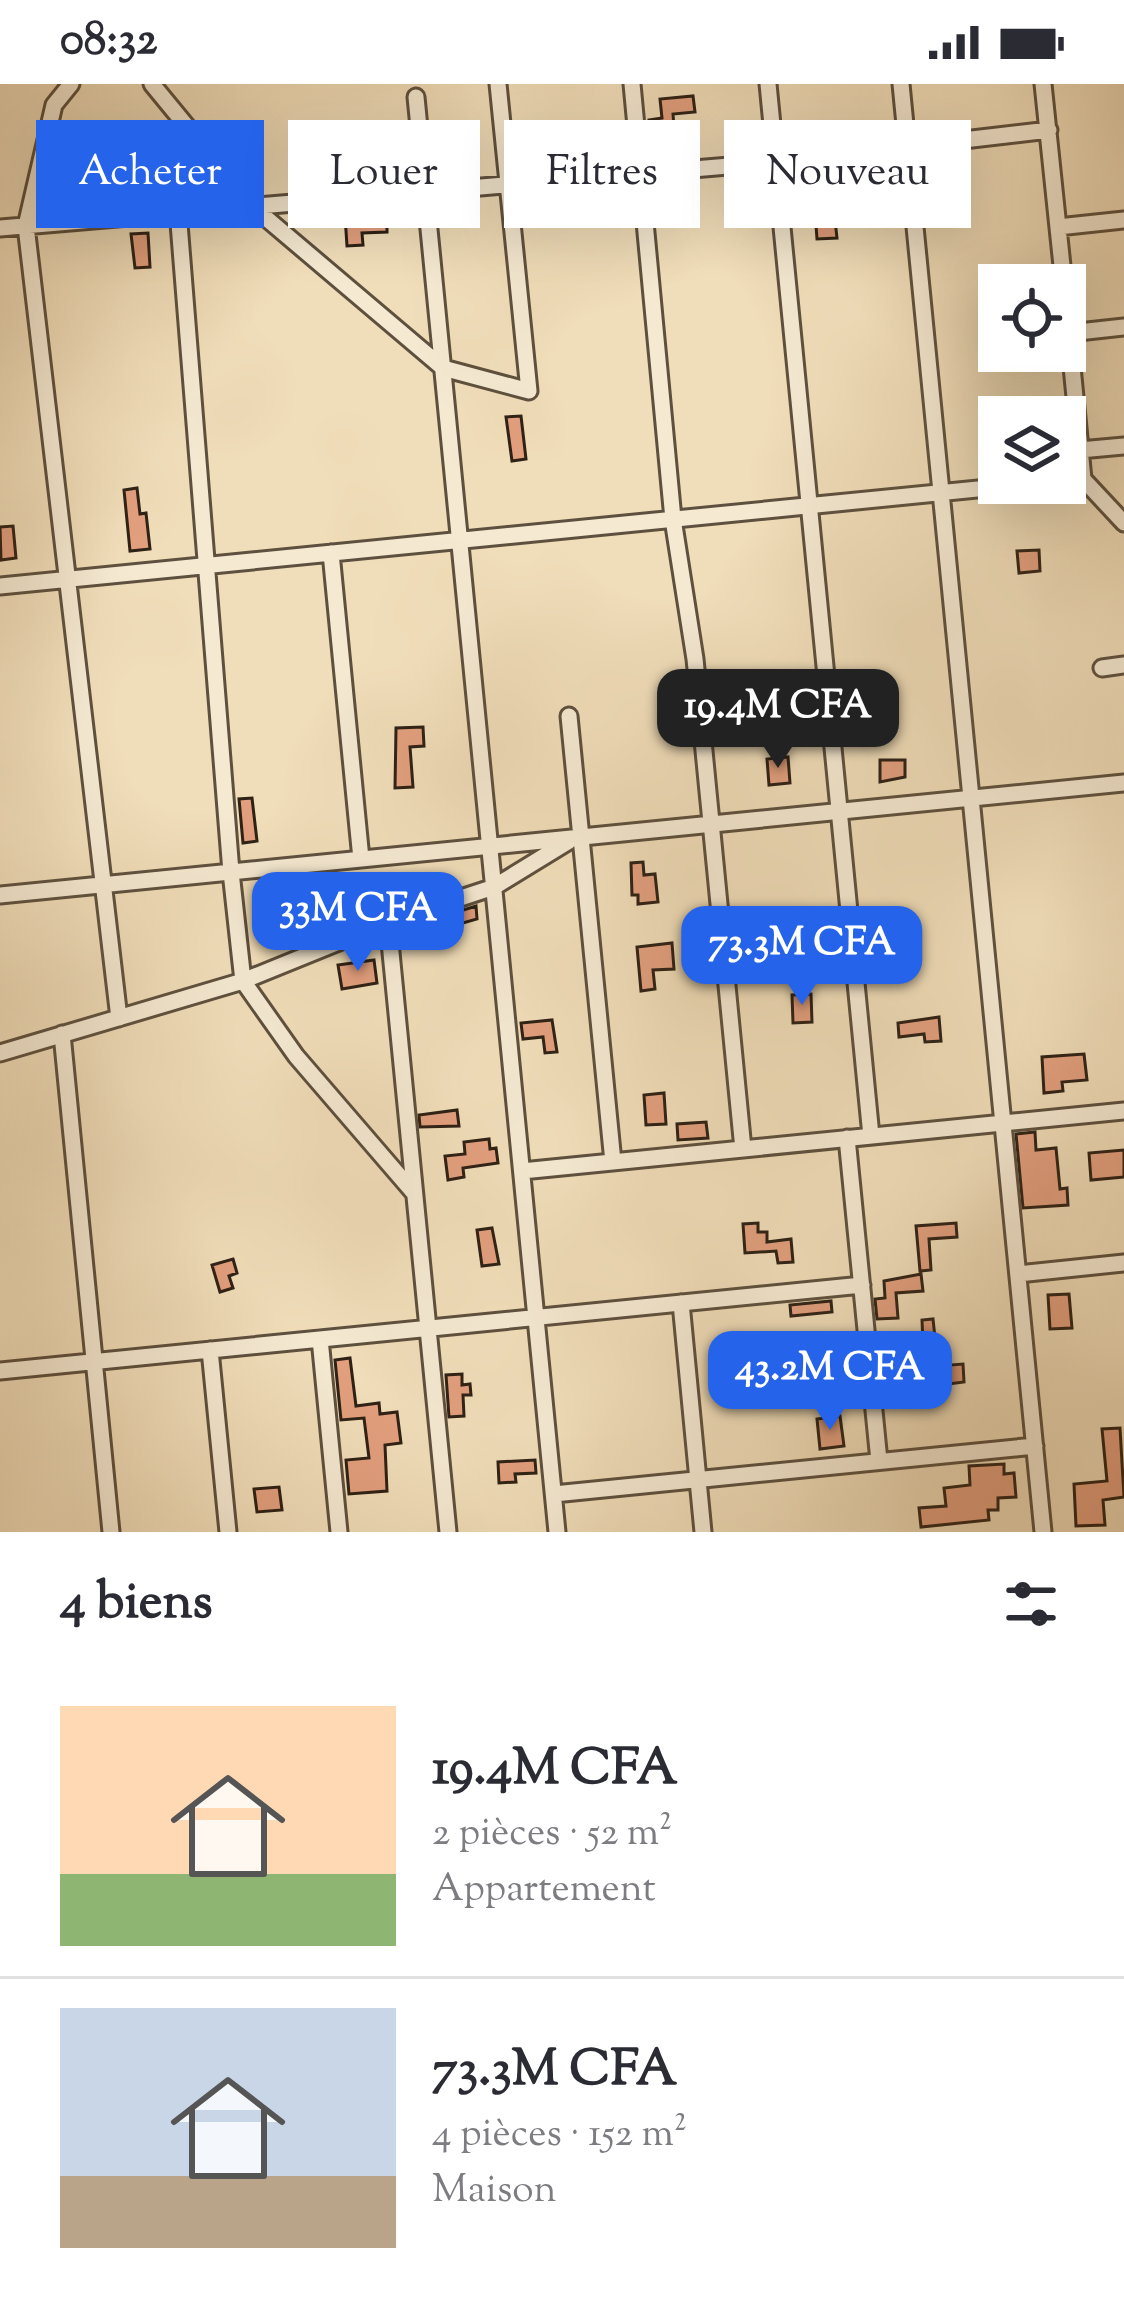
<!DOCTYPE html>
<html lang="fr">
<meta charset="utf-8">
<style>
:root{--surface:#fff;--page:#f7f7f7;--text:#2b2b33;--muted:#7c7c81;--line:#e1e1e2;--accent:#2563eb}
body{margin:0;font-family:"Sorts Mill Goudy",serif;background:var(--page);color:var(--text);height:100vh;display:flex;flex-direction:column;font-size:45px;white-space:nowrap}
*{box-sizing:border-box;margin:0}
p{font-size:39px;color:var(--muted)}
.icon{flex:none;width:66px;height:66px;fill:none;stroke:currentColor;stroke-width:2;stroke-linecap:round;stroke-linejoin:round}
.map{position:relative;height:1448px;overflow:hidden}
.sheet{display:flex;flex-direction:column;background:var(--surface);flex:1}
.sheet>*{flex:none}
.banner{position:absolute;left:36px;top:36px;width:1053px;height:108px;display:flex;gap:24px}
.controls{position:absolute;left:978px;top:180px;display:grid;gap:24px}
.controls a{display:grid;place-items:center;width:108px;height:108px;border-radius:0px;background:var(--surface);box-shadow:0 12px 48px #0002;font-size:60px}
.price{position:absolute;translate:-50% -102px;padding:0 27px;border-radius:24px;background:var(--accent);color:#fff;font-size:39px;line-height:78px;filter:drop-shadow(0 3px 6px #0008)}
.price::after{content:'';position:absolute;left:50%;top:72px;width:36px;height:27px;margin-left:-18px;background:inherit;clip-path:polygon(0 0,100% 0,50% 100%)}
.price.active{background:#222;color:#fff}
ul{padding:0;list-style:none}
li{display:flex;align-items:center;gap:36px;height:300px;padding:0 60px}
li+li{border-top:3px solid var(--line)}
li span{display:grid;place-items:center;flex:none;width:336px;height:240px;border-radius:0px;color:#555}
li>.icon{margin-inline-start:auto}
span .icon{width:144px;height:144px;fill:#fffc;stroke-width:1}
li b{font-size:51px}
h2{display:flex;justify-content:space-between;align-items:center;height:144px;padding:0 60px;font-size:51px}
.tag{padding:0 42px;border-radius:0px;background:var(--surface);box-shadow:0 12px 48px #0002;font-size:42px;line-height:108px}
.tag.active{background:var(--accent);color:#fff}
.status{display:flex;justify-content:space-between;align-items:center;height:84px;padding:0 60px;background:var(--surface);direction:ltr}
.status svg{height:33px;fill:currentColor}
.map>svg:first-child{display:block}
</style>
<div class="status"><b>08:32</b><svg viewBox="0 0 49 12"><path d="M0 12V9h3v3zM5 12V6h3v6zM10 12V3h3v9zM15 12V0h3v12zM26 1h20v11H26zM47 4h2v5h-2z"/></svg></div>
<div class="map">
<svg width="1124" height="1448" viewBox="0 0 1124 1448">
<rect width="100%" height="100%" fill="#f0ddb9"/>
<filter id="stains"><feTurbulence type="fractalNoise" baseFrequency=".00167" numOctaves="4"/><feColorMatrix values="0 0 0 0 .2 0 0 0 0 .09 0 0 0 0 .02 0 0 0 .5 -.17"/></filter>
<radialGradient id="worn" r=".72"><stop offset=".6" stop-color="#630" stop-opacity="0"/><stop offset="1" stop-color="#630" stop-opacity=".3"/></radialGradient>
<path fill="#e29f7e" stroke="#2e2115" stroke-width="3" d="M 693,12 L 695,28 L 673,30 L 675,56 L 651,58 L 649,36 L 662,34 L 660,15 Z
M 352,78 L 354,102 L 335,103 L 333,79 Z
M 834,127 L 837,154 L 817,155 L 815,128 Z
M 360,131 L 361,137 L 387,136 L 387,148 L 362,149 L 363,161 L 347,162 L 345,132 Z
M 148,149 L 150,183 L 135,184 L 131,150 Z
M 521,332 L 526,375 L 512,377 L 506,333 Z
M 137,404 L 140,430 L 146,429 L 150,465 L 130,467 L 124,406 Z
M 13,442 L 16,474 L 1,476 L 0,443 Z
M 1039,466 L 1040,487 L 1019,489 L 1017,467 Z
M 423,643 L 424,662 L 410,663 L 413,703 L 395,704 L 396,644 Z
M 788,673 L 790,699 L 769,701 L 767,675 Z
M 880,676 L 905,676 L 905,693 L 880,698 Z
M 252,714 L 257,757 L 243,759 L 239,715 Z
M 643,778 L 644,791 L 655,790 L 658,818 L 638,820 L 638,811 L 632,811 L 631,779 Z
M 476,822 L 477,835 L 442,845 L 441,833 Z
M 751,830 L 754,858 L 735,860 L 732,831 Z
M 832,853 L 836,889 L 822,890 L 821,872 L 801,874 L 800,855 Z
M 672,859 L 674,885 L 653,886 L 655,905 L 641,907 L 637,863 Z
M 374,876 L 377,899 L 342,905 L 338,881 Z
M 811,910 L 812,938 L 793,939 L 792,911 Z
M 939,933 L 941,957 L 925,958 L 924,950 L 899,953 L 898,939 Z
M 552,936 L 557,968 L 545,969 L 543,953 L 523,955 L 521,939 Z
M 1084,970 L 1087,996 L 1062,998 L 1063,1007 L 1044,1009 L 1042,973 Z
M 664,1009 L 666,1040 L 646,1041 L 644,1011 Z
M 457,1026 L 459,1042 L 420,1043 L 419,1031 Z
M 706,1038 L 708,1054 L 678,1056 L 677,1040 Z
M 1035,1048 L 1036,1066 L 1056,1064 L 1060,1105 L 1067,1104 L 1068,1121 L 1023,1124 L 1016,1050 Z
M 489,1055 L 490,1065 L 496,1064 L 498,1079 L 463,1084 L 464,1093 L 448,1096 L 445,1072 L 465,1070 L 464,1058 Z
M 1124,1066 L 1124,1093 L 1091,1096 L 1089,1069 Z
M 758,1139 L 758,1148 L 767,1148 L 767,1158 L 791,1155 L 793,1178 L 778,1179 L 776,1167 L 745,1169 L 743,1140 Z
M 956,1139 L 957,1153 L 929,1155 L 931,1186 L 920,1187 L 916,1142 Z
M 492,1144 L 499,1180 L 482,1182 L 477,1146 Z
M 233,1175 L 237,1189 L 229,1192 L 233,1204 L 220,1208 L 212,1181 Z
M 921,1190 L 923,1207 L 896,1209 L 898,1234 L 877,1235 L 875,1215 L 885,1214 L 884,1197 Z
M 1069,1210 L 1072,1244 L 1050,1245 L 1048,1211 Z
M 831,1217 L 832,1228 L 791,1232 L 790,1221 Z
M 933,1235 L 938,1282 L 963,1280 L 964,1298 L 925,1303 L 922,1236 Z
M 350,1274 L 356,1322 L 379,1319 L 380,1330 L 397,1328 L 401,1359 L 385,1361 L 387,1407 L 349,1410 L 346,1376 L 369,1374 L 364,1334 L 341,1336 L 335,1276 Z
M 462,1290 L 462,1301 L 470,1300 L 471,1311 L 463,1311 L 464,1332 L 449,1333 L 446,1291 Z
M 840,1332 L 844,1362 L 820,1365 L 817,1335 Z
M 1120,1344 L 1124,1413 L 1103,1416 L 1105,1441 L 1076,1442 L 1074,1400 L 1107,1397 L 1102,1345 Z
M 535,1376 L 536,1389 L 515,1390 L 516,1398 L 499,1399 L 498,1378 Z
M 1004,1380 L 1004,1390 L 1014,1389 L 1016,1413 L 998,1414 L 998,1426 L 988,1426 L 989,1436 L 921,1443 L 919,1424 L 946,1422 L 944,1404 L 970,1401 L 969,1382 Z
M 279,1403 L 282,1426 L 257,1428 L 254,1405 Z"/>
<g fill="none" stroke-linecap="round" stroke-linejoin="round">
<defs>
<path id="minor" d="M 71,0 L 54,21 L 26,142 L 119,934
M 152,0 L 253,123 L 443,284 L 529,307 L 498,0
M 632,0 L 673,435 L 695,575 L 743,1065
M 768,0 L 871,1052
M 901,0 L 1043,1448
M 1043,0 L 1064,201
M 416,13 L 557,1448
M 176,102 L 231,788 L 243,897 L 296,972 L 414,1109
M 1058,143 L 1124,136
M 0,144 L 775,78 L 1049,46
M 1065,211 L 1083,395 L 1124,439
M 1069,249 L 1124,243
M 1080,366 L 1124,362
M 331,469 L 361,775
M 0,502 L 1038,399
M 1102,584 L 1124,581
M 569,632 L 613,1078
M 0,811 L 1124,699
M 388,838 L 448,1448
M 62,950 L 111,1448
M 0,969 L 243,897 L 388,838 L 494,803 L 569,757
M 847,1054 L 879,1377
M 522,1087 L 1124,1027
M 1018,1190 L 1124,1179
M 681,1219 L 703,1448
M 320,1255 L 339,1448
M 210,1266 L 228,1448
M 0,1287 L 862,1201
M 554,1410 L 1035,1362"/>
</defs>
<use href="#minor" stroke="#5e503e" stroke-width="21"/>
<use href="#minor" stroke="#f5e9d2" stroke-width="15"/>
</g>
<rect width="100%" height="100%" filter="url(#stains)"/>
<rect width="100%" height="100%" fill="url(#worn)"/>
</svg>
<div class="controls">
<a><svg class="icon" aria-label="locate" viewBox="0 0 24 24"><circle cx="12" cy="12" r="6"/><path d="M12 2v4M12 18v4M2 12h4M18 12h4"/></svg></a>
<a><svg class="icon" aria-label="layers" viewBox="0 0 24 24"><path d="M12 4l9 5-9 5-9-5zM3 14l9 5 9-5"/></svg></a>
</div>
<b class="price active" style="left:778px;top:687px">19.4M CFA</b>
<b class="price" style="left:358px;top:890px">33M CFA</b>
<b class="price" style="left:802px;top:924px">73.3M CFA</b>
<b class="price" style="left:830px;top:1349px">43.2M CFA</b>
<div class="banner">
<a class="tag active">Acheter</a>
<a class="tag">Louer</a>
<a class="tag">Filtres</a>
<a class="tag">Nouveau</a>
</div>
</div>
<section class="sheet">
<h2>4 biens<svg class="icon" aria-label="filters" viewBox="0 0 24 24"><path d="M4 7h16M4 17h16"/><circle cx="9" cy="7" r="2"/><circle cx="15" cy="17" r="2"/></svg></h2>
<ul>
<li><span style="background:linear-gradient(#ffd9b3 70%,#8fb573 0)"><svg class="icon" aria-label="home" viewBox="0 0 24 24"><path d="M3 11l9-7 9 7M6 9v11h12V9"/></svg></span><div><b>19.4M CFA</b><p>2 pièces · 52 m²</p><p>Appartement</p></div></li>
<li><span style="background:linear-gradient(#c9d6e8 70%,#b9a48a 0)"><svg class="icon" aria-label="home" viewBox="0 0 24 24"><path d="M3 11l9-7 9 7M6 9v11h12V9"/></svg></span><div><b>73.3M CFA</b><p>4 pièces · 152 m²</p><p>Maison</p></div></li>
</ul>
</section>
